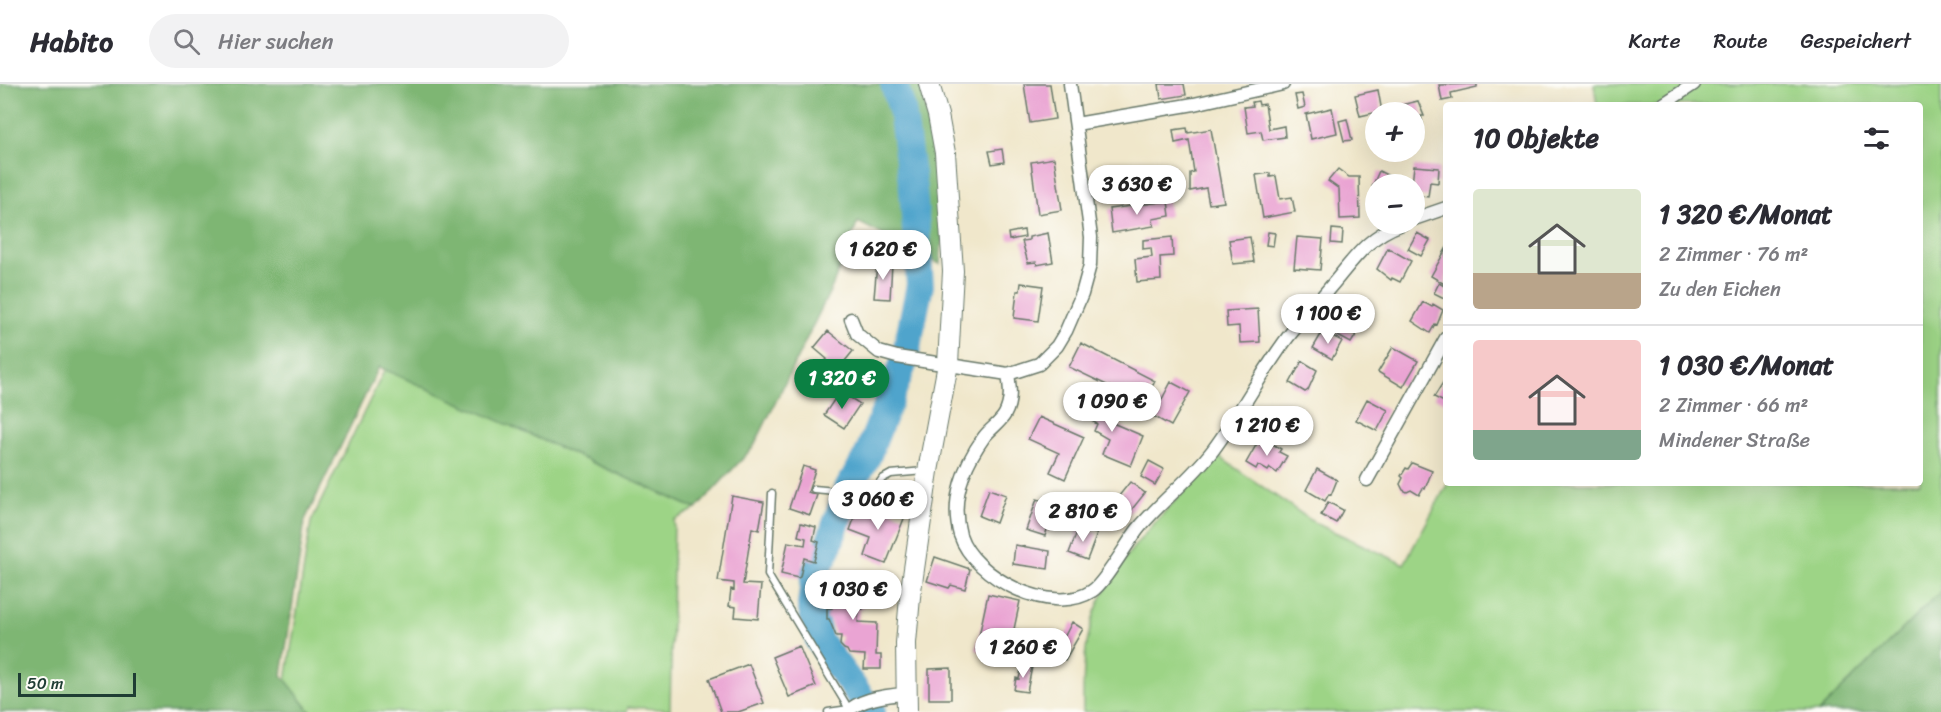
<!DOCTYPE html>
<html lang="de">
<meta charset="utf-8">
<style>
:root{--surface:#fff;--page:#f2f2f3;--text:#2b2b33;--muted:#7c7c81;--line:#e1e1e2;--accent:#0b8043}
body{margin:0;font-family:Sriracha,sans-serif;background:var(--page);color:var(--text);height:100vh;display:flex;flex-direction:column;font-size:22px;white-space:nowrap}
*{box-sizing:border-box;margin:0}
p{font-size:20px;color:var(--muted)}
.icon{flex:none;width:33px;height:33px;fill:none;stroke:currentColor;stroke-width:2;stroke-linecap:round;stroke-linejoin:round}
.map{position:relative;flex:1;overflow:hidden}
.side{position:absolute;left:1443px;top:18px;width:480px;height:384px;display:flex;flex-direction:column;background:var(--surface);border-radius:6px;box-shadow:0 6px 24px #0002}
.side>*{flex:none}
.buttons{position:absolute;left:1365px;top:18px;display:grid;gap:12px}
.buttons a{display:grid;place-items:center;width:60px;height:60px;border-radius:50%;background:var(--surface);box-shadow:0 6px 24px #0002;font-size:30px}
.scale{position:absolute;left:18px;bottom:15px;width:118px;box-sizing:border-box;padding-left:6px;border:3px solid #1f3d34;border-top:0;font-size:16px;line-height:21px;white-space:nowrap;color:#1f3d34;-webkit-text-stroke:4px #fdfcf7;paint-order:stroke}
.price{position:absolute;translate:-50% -51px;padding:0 14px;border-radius:21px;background:#fff;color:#222;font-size:20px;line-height:39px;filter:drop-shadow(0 2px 3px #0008)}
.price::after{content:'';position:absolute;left:50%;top:36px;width:18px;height:14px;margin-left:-9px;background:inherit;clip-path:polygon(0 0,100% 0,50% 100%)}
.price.current{background:var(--accent);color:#fff}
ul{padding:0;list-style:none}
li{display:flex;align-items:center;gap:18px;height:150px;padding:0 30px}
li+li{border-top:2px solid var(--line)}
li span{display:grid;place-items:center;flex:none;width:168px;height:120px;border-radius:6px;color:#555}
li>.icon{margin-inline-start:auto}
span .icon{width:72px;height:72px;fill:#fffc;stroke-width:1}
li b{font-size:26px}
h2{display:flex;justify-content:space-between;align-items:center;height:72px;padding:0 30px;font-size:26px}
header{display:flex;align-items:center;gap:36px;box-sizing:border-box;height:84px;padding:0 30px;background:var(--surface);border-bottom:2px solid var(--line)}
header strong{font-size:28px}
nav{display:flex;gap:33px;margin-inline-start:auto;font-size:21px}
.search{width:420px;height:54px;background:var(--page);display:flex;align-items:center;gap:15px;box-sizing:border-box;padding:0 21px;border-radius:33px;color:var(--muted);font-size:22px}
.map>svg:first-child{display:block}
</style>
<header>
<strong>Habito</strong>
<div class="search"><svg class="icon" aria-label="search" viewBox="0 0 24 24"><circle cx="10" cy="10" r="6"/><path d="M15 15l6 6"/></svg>Hier suchen</div>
<nav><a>Karte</a><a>Route</a><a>Gespeichert</a></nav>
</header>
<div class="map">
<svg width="1941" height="628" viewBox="0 0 1941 628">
<rect width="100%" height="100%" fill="#fdfcf7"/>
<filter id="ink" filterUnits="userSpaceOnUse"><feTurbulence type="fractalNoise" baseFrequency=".0167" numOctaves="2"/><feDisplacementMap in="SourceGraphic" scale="12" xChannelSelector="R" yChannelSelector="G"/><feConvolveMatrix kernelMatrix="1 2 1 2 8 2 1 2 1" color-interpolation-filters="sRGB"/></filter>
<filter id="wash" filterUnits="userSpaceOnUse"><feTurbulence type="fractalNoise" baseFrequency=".008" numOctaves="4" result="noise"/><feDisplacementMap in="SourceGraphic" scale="24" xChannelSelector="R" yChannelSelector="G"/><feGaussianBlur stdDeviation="1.35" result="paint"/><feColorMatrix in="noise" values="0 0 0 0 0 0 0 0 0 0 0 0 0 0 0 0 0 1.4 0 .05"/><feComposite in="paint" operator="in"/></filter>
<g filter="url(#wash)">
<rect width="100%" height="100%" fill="#f0e7cb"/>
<path fill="#9dd486" stroke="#5e885d" stroke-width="1.5" d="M 1594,0 L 1941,0 L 1941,507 L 1819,628 L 1083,628 C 1083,601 1083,572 1090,545 C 1105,479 1174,420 1218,372 L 1315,439 L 1404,480 L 1448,399 L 1920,399 L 1920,21 L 1597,21 Z
M 385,285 L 696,425 L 674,436 L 670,626 L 628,623 L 627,628 L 311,628 L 286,597 L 311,438 Z"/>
<path fill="#7eb673" stroke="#4e7a54" stroke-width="1.5" d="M 0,0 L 920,0 L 938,82 L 943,140 L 940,180 L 858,138 L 832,203 L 754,362 L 696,425 L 379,283 L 305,436 L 282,591 L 311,628 L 0,628 Z
M 1941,507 L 1941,628 L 1819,628 Z"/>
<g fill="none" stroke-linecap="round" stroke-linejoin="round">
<path stroke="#50a4cc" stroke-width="28" d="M 872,628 L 819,557 L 811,521 L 815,489 L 827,466 L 848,405 L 867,373 L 904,278 L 920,201 L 913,105 L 902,25 L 894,0"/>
</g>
<g id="blocks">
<path fill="#eaa4d3" d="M 1024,0 L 1050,0 L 1055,35 L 1030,39 Z
M 1159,0 L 1184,0 L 1186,11 L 1161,15 Z
M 1477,0 L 1477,3 L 1451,9 L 1452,15 L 1442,17 L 1439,1 Z
M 1378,6 L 1382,28 L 1376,28 L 1376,35 L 1373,29 L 1360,32 L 1355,11 Z
M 1302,10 L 1305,23 L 1298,25 L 1295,11 Z
M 1258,17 L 1259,21 L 1265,20 L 1269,45 L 1284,42 L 1285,53 L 1263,56 L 1261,47 L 1248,49 L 1244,23 L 1253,22 L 1252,18 Z
M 1418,17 L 1424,32 L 1421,32 L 1423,40 L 1414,44 L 1414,28 L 1399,28 L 1397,22 Z
M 1332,24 L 1337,49 L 1311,55 L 1306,30 Z
M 1347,35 L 1352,56 L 1344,57 L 1339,37 Z
M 1187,44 L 1188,49 L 1211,45 L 1224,118 L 1209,120 L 1206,104 L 1190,107 L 1190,89 L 1194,88 L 1189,56 L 1175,59 L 1173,46 Z
M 1002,65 L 1004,78 L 992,80 L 989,67 Z
M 1054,74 L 1062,126 L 1038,130 L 1031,78 Z
M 1414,82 L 1439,84 L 1438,99 L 1430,98 L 1428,113 L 1414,111 L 1414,100 L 1412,100 Z
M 1338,85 L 1349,93 L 1359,93 L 1360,134 L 1340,135 L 1339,105 L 1328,97 Z
M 1379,87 L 1389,92 L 1385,100 L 1376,100 L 1376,105 L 1372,103 Z
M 1270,89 L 1270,93 L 1276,92 L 1280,115 L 1292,113 L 1295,128 L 1263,134 L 1256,91 Z
M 1168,117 L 1170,132 L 1153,135 L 1154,142 L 1112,149 L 1109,125 Z
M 1332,145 L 1343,146 L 1342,160 L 1331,159 Z
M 1024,146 L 1025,153 L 1009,156 L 1008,149 Z
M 1268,148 L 1275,149 L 1273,162 L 1266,161 Z
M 1048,149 L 1053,178 L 1037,181 L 1036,178 L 1028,179 L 1022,157 L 1029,156 L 1029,153 Z
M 1417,149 L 1430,156 L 1421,172 L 1408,165 Z
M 1172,153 L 1173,172 L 1160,173 L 1161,196 L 1137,198 L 1135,175 L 1152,173 L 1151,164 L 1143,165 L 1143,156 Z
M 1250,153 L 1254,178 L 1233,180 L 1229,156 Z
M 1297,153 L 1323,155 L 1320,186 L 1294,184 Z
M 1388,164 L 1411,177 L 1400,198 L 1392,194 L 1391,196 L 1377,185 Z
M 1446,165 L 1446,201 L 1431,192 Z
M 877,179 L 892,180 L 890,215 L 874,214 Z
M 1021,199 L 1043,202 L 1038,237 L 1014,234 L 1017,207 L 1020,207 Z
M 1439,199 L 1446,203 L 1446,215 L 1434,209 Z
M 1423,218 L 1432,223 L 1433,220 L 1443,226 L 1437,241 L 1435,240 L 1430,249 L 1412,237 Z
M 1258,225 L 1260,258 L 1240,259 L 1239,242 L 1227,243 L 1226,227 Z
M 1341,243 L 1356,251 L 1351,259 L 1336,251 Z
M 828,247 L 853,267 L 832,293 L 820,284 L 827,275 L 814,264 Z
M 1323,247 L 1342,257 L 1332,275 L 1313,264 Z
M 1081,259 L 1155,297 L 1144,319 L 1069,283 Z
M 1393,263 L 1418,277 L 1403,303 L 1378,288 Z
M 1302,277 L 1317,286 L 1308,306 L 1305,308 L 1290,299 Z
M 1444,297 L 1446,298 L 1446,319 L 1434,313 Z
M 1171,298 L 1190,308 L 1171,342 L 1153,332 Z
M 840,307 L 860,320 L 844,344 L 824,331 Z
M 1088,313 L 1113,327 L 1108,337 L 1143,352 L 1131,382 L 1102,370 L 1108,355 L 1094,347 L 1097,340 L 1079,329 Z
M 1367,315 L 1388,326 L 1377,347 L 1356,336 Z
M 1039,333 L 1084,353 L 1065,395 L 1050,388 L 1059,369 L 1028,355 Z
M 1259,356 L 1269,362 L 1271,359 L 1281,365 L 1279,368 L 1287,372 L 1277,389 L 1270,384 L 1268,387 L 1258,381 L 1256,385 L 1246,379 Z
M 1149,377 L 1164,385 L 1155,401 L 1141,393 Z
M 1412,379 L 1432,387 L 1425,405 L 1423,404 L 1419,411 L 1411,406 L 1407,408 L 1403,406 L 1400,400 L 1403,394 L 1401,392 L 1406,384 L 1408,385 Z
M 803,382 L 815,386 L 808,408 L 817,411 L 810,431 L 789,424 Z
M 1317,385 L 1337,396 L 1331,411 L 1329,410 L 1325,417 L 1306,406 Z
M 1130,398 L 1145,409 L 1129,429 L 1114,418 Z
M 989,405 L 1006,411 L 996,439 L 979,432 Z
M 732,412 L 764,418 L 759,446 L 752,444 L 743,500 L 761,501 L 758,535 L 735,533 L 736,523 L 729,522 L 731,505 L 734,506 L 734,499 L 718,497 Z
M 1037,415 L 1055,421 L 1045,452 L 1026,446 Z
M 1328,418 L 1343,426 L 1336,439 L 1321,431 Z
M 874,421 L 905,432 L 886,480 L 865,472 L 871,454 L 850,446 L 859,422 L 872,427 Z
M 801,439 L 816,443 L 813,456 L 819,458 L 814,477 L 804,474 L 800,493 L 798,494 L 781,490 L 788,458 L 805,461 L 806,454 L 798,452 Z
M 1079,443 L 1097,450 L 1087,476 L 1069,469 Z
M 1015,461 L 1050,467 L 1048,485 L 1013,480 Z
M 935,473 L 970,485 L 965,505 L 951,501 L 949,504 L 927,497 Z
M 834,492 L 865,494 L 863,525 L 859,525 L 858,538 L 877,539 L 876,571 L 881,571 L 881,585 L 864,585 L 865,571 L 849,570 L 847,566 L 844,565 L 840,561 L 841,552 L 836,552 L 829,535 L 827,535 L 827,524 L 832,524 Z
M 988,510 L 1020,517 L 1014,545 L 1022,546 L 1017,574 L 976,566 Z
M 1072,538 L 1083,545 L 1065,576 L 1055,571 Z
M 799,562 L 816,602 L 789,613 L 772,573 Z
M 749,580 L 764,619 L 738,628 L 721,628 L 709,595 Z
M 1022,581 L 1032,583 L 1027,608 L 1014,606 L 1016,594 L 1019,595 Z
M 951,584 L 951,615 L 929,615 L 929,585 Z"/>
</g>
</g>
<g filter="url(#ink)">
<use href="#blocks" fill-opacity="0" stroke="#687869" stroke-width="1.5"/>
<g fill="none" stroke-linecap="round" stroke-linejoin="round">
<defs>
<path id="lane" d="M 814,405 L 868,410 L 872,409 L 882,395 L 891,390 L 924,387
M 772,409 L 768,491 L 849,625 L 828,628"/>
<path id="street" d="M 1662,21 L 1694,0
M 1076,40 L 1194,20 L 1283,0
M 1414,135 L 1446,124
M 851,235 L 857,250 L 879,268 L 897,273 L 1008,290 L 1039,280 L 1057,262 L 1066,247 L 1082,210 L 1090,181 L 1091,153 L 1070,0
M 1008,290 C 1010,303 1012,317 1005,330 C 1000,339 990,345 984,353 C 964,381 950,416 960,451 C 974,494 1052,533 1092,507 C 1104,500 1127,459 1138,445 C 1161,417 1191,395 1213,366 C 1240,330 1261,289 1288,253 C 1302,235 1318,218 1332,201 C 1354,175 1368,152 1402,140
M 1367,396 L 1446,254
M 847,628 C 860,615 888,611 906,610"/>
<path id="primary" d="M 907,628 L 906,559 L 910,513 L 928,387 L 948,280 L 953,187 L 945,69 L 938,31 L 929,0"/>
</defs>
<use href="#lane" stroke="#687869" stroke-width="9"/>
<use href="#street" stroke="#687869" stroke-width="15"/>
<use href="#primary" stroke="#687869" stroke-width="22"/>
<use href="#lane" stroke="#fff" stroke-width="6"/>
<use href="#street" stroke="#fff" stroke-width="12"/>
<use href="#primary" stroke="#fff" stroke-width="20"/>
</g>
</g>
</svg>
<div class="buttons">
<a>+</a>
<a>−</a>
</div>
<div class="scale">50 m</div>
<b class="price" style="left:1137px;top:132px">3 630 €</b>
<b class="price" style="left:883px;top:197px">1 620 €</b>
<b class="price" style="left:1328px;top:261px">1 100 €</b>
<b class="price current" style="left:842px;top:326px">1 320 €</b>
<b class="price" style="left:1112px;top:349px">1 090 €</b>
<b class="price" style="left:1267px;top:373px">1 210 €</b>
<b class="price" style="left:878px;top:447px">3 060 €</b>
<b class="price" style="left:1083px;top:459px">2 810 €</b>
<b class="price" style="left:853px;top:537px">1 030 €</b>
<b class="price" style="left:1023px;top:595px">1 260 €</b>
<section class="side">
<h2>10 Objekte<svg class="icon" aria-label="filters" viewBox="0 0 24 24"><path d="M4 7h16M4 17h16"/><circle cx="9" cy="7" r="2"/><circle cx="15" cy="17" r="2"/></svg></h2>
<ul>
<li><span style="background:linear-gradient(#dfe7d0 70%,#b9a48a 0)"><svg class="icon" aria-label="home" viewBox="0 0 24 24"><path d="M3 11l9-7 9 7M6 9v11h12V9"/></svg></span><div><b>1 320 €/Monat</b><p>2 Zimmer · 76 m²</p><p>Zu den Eichen</p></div></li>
<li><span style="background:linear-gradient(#f6c9c9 75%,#7fa58c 0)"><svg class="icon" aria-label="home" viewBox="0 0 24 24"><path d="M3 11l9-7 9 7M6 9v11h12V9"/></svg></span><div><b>1 030 €/Monat</b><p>2 Zimmer · 66 m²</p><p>Mindener Straße</p></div></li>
</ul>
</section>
</div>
